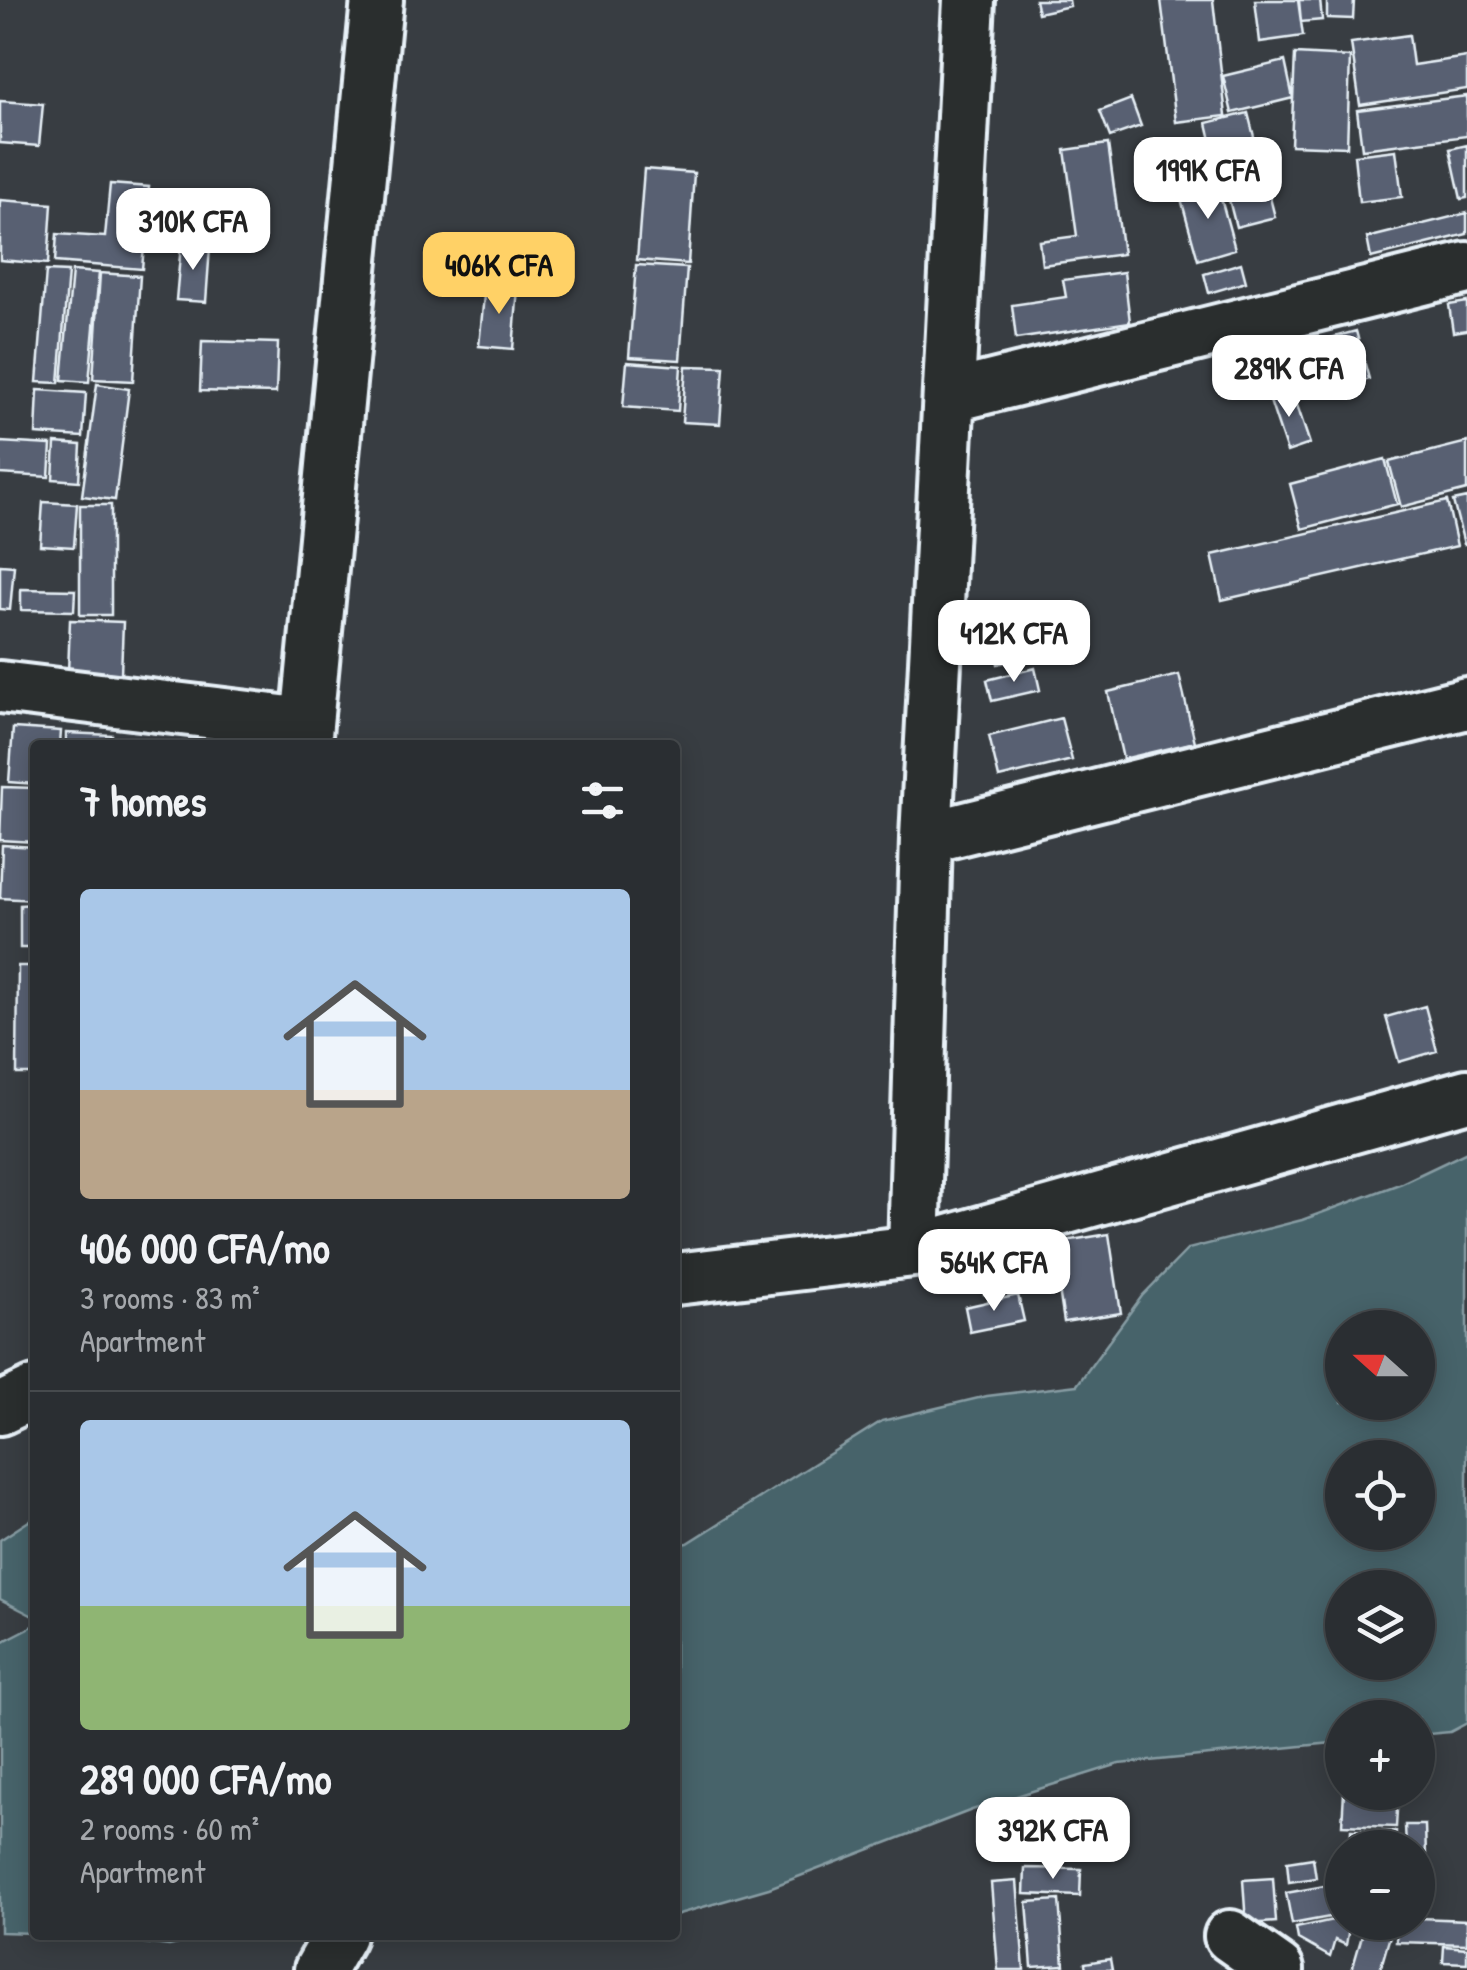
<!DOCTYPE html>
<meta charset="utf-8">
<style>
:root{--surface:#2a2e32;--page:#363a3e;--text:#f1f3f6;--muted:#a5a8ac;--line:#464a4d;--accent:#ffd166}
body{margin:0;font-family:"Patrick Hand",sans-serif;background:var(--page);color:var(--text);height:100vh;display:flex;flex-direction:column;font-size:38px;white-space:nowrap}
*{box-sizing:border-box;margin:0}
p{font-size:32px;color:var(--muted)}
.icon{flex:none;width:55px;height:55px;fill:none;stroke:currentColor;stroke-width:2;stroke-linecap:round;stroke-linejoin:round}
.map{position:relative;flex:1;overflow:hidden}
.details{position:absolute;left:30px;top:740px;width:650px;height:1200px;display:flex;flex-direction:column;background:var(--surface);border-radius:10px;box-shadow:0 5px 25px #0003,0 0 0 2px var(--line)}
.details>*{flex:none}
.needle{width:65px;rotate:291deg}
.buttons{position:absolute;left:1325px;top:1310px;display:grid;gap:20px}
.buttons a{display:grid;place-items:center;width:110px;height:110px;border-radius:50%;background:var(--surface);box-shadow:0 5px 25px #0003,0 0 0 2px var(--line);font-size:50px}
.price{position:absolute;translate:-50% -85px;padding:0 22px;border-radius:20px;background:#fff;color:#222;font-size:32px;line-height:65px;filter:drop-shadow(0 2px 5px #0008)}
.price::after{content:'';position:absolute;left:50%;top:60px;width:30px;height:22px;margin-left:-15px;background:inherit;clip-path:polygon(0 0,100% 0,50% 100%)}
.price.selected{background:var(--accent);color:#111}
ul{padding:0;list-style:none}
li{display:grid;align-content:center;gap:20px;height:530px;padding:0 50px}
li+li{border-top:2px solid var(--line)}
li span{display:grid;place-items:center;height:310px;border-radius:10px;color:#555}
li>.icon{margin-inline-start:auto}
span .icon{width:180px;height:180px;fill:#fffc;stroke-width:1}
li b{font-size:42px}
h2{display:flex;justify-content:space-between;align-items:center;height:120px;padding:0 50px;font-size:42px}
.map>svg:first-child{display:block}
</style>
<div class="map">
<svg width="1467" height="1970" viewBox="0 0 1467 1970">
<rect width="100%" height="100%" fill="#383d42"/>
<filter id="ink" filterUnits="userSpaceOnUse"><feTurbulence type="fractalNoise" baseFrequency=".01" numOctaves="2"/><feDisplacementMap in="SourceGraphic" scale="20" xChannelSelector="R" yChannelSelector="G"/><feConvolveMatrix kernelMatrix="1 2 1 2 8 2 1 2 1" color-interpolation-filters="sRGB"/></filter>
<g filter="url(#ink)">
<path fill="#47646b" stroke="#879ca3" stroke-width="2.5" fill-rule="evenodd" d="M 1467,1152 L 1467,1723 L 1450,1732 L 1418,1735 L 1418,1718 L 1342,1718 L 1342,1742 L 1119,1764 L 972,1810 L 769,1888 L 675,1915 L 675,1545 L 688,1543 L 882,1421 L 987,1396 L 1077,1385 L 1142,1296 L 1188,1249 L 1302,1220 L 1402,1183 ZM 1342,1328 L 1418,1328 L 1418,1402 L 1342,1402 ZM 1342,1458 L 1418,1458 L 1418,1532 L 1342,1532 ZM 1342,1588 L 1418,1588 L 1418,1662 L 1342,1662 Z
M 35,1517 L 35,1617 L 0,1599 L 0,1540 Z
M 35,1625 L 35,1933 L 0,1932 L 0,1643 Z
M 78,1935 L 220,1935 L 169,1946 Z"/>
<path fill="#596172" stroke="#e8f1f8" stroke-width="2.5" d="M 1035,0 L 1069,0 L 1070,6 L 1038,13 Z
M 1161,0 L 1213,0 L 1226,116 L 1176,122 Z
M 1255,0 L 1298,0 L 1303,36 L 1260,42 Z
M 1299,0 L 1320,0 L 1322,20 L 1301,22 Z
M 1327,0 L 1354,0 L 1353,19 L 1327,18 Z
M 1409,35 L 1413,65 L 1467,57 L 1467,89 L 1360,105 L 1351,43 Z
M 1295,54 L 1350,57 L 1347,147 L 1291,145 Z
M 1285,61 L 1293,98 L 1232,113 L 1223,76 Z
M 1467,96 L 1467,136 L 1362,149 L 1357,110 Z
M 1131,99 L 1141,126 L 1110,137 L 1100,111 Z
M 0,101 L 43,104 L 39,146 L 0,143 Z
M 1248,113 L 1263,172 L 1221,183 L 1207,123 Z
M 1108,144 L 1123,254 L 1042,265 L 1039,241 L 1077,236 L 1065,150 Z
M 1205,144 L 1215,180 L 1189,188 L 1179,151 Z
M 1467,145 L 1467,198 L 1461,199 L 1450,149 Z
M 1396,150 L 1402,197 L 1359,202 L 1354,155 Z
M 644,169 L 694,173 L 688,264 L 637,260 Z
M 1265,178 L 1275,217 L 1236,227 L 1226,188 Z
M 110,184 L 149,187 L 142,269 L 55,262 L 57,234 L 105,237 Z
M 1217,184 L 1235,249 L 1198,260 L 1180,195 Z
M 0,200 L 52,204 L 48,264 L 0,260 Z
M 1467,213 L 1467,234 L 1371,258 L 1367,238 Z
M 181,244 L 210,247 L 206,302 L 176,300 Z
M 1241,263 L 1246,282 L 1209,293 L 1204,274 Z
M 636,265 L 687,268 L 680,360 L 629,357 Z
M 46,271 L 68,272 L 59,383 L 37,382 Z
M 72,271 L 99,273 L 89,382 L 62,380 Z
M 1124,272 L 1130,322 L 1016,339 L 1012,305 L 1066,297 L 1063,280 Z
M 100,273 L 140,276 L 133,381 L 93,379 Z
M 485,285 L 518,288 L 513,349 L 479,346 Z
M 1467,302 L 1467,330 L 1453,332 L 1449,305 Z
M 1356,331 L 1369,379 L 1307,396 L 1294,348 Z
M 202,341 L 278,343 L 276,393 L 200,391 Z
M 627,362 L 681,366 L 678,411 L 623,407 Z
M 686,366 L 724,367 L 720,424 L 682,422 Z
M 97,384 L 129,389 L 115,500 L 82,496 Z
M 1291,387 L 1310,444 L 1287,452 L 1268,395 Z
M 38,390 L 86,393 L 83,437 L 36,434 Z
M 0,442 L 51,445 L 49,477 L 0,474 Z
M 1467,442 L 1467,490 L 1401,507 L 1389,462 Z
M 55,443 L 81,445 L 79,481 L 53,479 Z
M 1385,459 L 1397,504 L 1302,529 L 1290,484 Z
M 1467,498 L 1467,544 L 1464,544 L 1453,501 Z
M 1447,501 L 1457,546 L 1222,600 L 1212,555 Z
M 43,502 L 77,504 L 74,547 L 40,545 Z
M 80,505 L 111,505 L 111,615 L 80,615 Z
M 0,565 L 14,566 L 10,610 L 0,609 Z
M 21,589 L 75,590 L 74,611 L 21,610 Z
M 70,620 L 123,622 L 121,674 L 68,673 Z
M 1037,630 L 1042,652 L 998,664 L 993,641 Z
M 1035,668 L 1040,690 L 992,701 L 987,680 Z
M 1179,675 L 1195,742 L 1123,759 L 1108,692 Z
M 1061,718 L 1072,760 L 999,778 L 989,736 Z
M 13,728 L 61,731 L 60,745 L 35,745 L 35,784 L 9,782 Z
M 66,733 L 112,735 L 112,745 L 66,745 Z
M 128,738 L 173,745 L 127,745 Z
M 2,787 L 35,788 L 35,842 L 0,840 Z
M 2,845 L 35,847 L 35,900 L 0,898 Z
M 35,904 L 35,948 L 20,948 L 20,905 Z
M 18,966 L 35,966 L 35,1074 L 17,1074 Z
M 1425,1006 L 1437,1051 L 1399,1062 L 1386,1017 Z
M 1109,1234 L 1121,1313 L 1064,1322 L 1052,1243 Z
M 1020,1253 L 1024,1289 L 984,1294 L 979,1258 Z
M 1018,1295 L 1024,1321 L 970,1332 L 965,1307 Z
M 1344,1792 L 1398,1794 L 1396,1827 L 1342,1825 Z
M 1405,1825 L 1425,1825 L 1426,1856 L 1418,1857 L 1418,1848 L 1406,1848 Z
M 1351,1830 L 1396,1832 L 1395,1848 L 1350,1848 Z
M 1313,1858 L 1316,1878 L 1289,1882 L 1287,1862 Z
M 1025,1868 L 1081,1869 L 1080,1896 L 1024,1894 Z
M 1273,1878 L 1276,1922 L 1246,1924 L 1243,1880 Z
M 1017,1881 L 1024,1970 L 998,1970 L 991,1883 Z
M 1330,1885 L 1335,1916 L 1292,1924 L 1286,1893 Z
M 1059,1900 L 1064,1965 L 1032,1967 L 1027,1902 Z
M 1342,1918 L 1342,1922 L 1350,1922 L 1346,1945 L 1335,1940 L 1330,1957 L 1298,1939 L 1296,1928 Z
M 1418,1918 L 1467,1920 L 1467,1944 L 1396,1942 L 1397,1922 L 1418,1922 Z
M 1366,1922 L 1394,1922 L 1380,1970 L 1352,1970 Z
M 1444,1946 L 1467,1948 L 1467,1963 L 1443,1962 Z
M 1110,1959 L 1112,1970 L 1086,1970 L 1085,1963 Z"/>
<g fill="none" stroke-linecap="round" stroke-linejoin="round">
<defs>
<path id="street" d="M 949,397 L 1467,268
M 0,687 L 306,724
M 305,745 L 377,0
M 926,838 L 1467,703
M 914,1251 L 1467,1095
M 675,1279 L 914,1251 L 926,838 L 969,0
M 0,1409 L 35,1392
M 1230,1936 L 1278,1970
M 320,1970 L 340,1935"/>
</defs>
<use href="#street" stroke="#e8f1f8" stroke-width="58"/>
<use href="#street" stroke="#2a2d2e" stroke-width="50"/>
</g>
</g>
</svg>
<div class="buttons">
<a><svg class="needle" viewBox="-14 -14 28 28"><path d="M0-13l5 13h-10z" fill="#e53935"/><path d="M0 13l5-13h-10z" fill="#a5a8ac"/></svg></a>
<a><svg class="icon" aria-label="locate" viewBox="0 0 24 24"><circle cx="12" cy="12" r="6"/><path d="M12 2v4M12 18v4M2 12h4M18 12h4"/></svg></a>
<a><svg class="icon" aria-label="layers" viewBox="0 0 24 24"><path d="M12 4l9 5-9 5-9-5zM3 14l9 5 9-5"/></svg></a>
<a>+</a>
<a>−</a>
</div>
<b class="price" style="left:1208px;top:222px">199K CFA</b>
<b class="price" style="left:193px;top:273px">310K CFA</b>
<b class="price selected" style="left:499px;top:317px">406K CFA</b>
<b class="price" style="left:1289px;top:420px">289K CFA</b>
<b class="price" style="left:1014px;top:685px">412K CFA</b>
<b class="price" style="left:994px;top:1314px">564K CFA</b>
<b class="price" style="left:1053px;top:1882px">392K CFA</b>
<section class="details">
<h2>7 homes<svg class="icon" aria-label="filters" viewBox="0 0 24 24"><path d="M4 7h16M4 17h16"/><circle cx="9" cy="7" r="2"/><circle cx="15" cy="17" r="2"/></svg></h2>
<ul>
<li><span style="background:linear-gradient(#a9c7e8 65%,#b9a48a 0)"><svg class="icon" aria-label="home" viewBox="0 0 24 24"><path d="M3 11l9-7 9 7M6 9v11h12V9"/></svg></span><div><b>406 000 CFA/mo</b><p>3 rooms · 83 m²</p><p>Apartment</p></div></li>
<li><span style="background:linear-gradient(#a9c7e8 60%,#8fb573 0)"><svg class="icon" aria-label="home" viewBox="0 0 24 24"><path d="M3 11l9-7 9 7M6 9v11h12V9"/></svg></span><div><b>289 000 CFA/mo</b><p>2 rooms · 60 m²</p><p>Apartment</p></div></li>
</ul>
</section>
</div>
